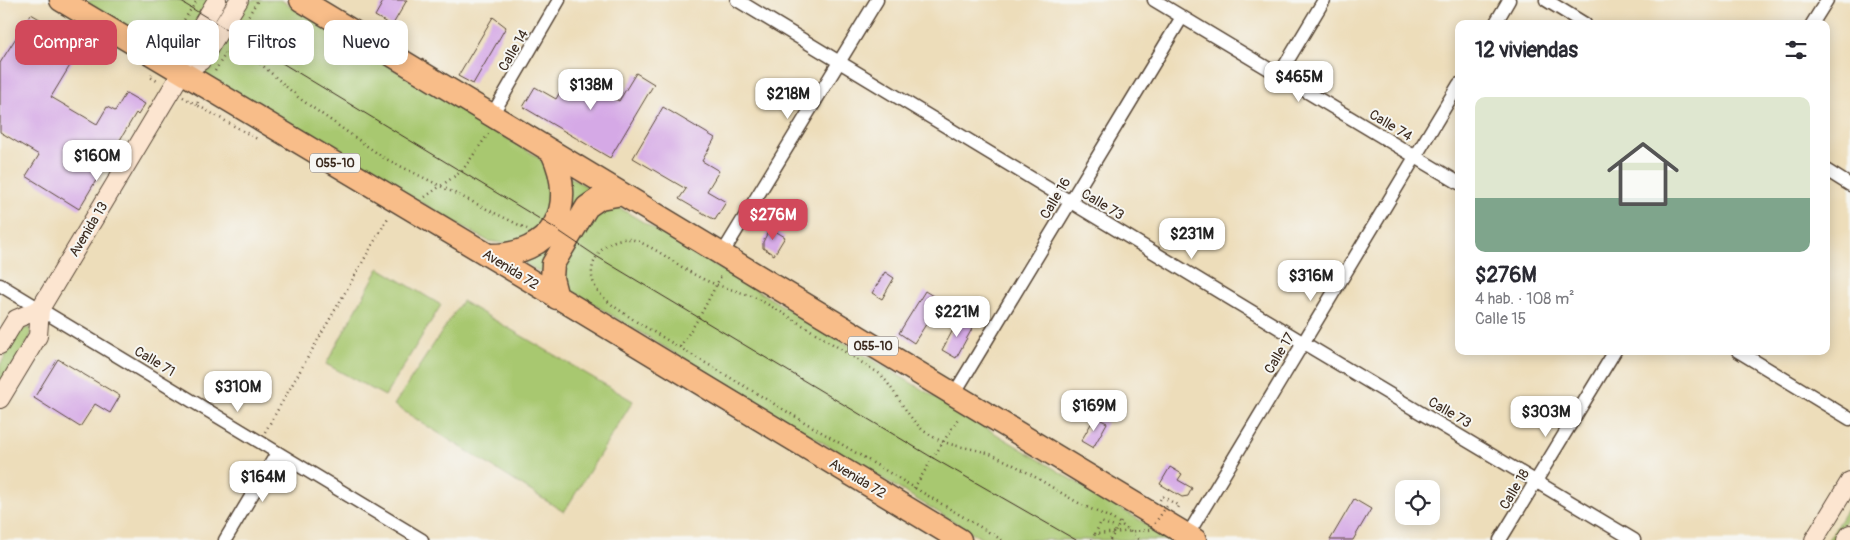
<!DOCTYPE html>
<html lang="es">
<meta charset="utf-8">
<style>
:root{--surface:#fff;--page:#f7f7f7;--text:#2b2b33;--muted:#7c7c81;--accent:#d1495b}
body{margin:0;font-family:Pangolin,sans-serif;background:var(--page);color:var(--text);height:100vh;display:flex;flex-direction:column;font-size:19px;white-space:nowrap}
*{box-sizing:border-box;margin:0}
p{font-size:16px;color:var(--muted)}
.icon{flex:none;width:28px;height:28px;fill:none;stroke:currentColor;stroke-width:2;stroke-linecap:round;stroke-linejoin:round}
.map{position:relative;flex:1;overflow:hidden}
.details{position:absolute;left:1455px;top:20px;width:375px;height:335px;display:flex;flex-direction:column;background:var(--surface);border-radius:10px;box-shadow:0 2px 12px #0003}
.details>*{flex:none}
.hud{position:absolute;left:15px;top:20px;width:475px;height:45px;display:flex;gap:10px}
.buttons{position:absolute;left:1395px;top:480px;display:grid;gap:10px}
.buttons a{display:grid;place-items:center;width:45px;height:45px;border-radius:10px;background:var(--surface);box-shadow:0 2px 12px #0003;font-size:25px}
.price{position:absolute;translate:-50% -42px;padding:0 11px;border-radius:10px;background:#fff;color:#222;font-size:16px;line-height:32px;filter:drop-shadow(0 1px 2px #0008)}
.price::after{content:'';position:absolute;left:50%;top:30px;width:15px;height:11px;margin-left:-8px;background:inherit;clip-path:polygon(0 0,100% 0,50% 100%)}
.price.on{background:var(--accent);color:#fff}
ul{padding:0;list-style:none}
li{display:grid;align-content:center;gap:10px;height:265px;padding:0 20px}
li span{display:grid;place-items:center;height:155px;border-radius:10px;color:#555}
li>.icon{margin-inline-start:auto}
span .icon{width:90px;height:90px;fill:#fffc;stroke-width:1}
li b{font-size:21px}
h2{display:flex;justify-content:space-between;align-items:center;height:60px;padding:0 20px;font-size:21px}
.chip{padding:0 18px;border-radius:10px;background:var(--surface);box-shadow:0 2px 12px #0003;font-size:18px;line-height:45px}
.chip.on{background:var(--accent);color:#fff}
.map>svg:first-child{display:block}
</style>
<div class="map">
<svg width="1850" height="540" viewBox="0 0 1850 540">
<rect width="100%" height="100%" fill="#f6f6f2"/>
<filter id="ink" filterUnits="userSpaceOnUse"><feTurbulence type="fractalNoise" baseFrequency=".02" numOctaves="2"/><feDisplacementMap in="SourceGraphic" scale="10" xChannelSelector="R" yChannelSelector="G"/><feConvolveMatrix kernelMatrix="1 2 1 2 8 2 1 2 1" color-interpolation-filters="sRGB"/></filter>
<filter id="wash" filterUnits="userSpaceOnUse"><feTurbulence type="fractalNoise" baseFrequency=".0096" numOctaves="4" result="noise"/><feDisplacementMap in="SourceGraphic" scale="20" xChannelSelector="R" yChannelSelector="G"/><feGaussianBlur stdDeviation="1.12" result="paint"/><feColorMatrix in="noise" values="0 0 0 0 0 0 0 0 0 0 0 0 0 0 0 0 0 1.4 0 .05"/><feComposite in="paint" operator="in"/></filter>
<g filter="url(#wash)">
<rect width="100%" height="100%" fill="#edddba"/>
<path fill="#a8c870" stroke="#727947" d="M 78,0 L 209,0 L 174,59 Z
M 245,0 L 281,0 L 538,157 L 548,168 L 556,198 L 543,230 L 507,244 L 488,241 L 200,75 Z
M 569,177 L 597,192 L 546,276 L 518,259 L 534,254 Z
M 613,204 L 1173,540 L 984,540 L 565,287 L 558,272 L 594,208 Z
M 379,268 L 441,305 L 385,396 L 326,364 Z
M 462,301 L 633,401 L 564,512 L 394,405 Z
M 31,328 L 30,338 L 0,388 L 0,365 L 22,329 Z
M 1850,504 L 1850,512 L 1833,540 L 1828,540 Z"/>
<g id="blocks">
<path fill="#d5a9e6" d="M 384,0 L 407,0 L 392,26 L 375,16 Z
M 31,14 L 83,44 L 51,97 L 97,124 L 107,107 L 115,111 L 126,93 L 145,104 L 138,115 L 136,113 L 79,209 L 26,176 L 39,155 L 0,132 L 0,63 Z
M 493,17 L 506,27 L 473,84 L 458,76 Z
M 571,73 L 619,101 L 636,73 L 654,84 L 610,158 L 523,107 L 535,87 L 556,99 Z
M 663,107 L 715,138 L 702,161 L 719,171 L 707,191 L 726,202 L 715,220 L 679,199 L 686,189 L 633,158 Z
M 770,228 L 785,237 L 774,255 L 763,248 L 763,242 Z
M 885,272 L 894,278 L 882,299 L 872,293 Z
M 925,291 L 941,301 L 914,343 L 899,333 Z
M 959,319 L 973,327 L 956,358 L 942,350 Z
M 58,359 L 120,396 L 110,413 L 95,404 L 80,427 L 34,398 Z
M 1095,417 L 1107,423 L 1093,448 L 1081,441 Z
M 1170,467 L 1182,474 L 1178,480 L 1192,488 L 1188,496 L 1182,497 L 1160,484 Z
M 1354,499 L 1371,509 L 1353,540 L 1330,540 Z"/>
</g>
</g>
<g filter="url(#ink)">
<use href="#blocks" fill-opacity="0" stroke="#564535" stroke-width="1"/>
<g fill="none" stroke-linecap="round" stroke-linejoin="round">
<defs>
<path id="street" d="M 737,0 L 1302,342 L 1634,540
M 1154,0 L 1459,183
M 1546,0 L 1585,24
M 1495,24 L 1509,0
M 1812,24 L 1827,0
M 1279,75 L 1324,0
M 492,115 L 559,0
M 1826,170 L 1850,185
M 722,254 L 877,0
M 0,285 L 422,540
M 1738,351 L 1850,419
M 954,394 L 1182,17
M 1187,536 L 1459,84
M 225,540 L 277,453
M 1500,540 L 1615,351"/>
<path id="secondary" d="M 182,72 L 201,61 L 239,0
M 0,345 L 16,319 L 40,309
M 0,399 L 38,336 L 40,309 L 182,72 L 186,51 L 217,0
M 1814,540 L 1850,481
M 1846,540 L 1850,534"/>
<path id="highway" d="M 61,0 L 488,255 L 960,540
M 301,0 L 1195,540
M 488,255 C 553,256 578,208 552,152
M 557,298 L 552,278 L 553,264 L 587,207 L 600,198 L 622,194"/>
</defs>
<use href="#street" stroke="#564535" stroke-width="15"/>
<use href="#secondary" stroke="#564535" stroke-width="20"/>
<use href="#highway" stroke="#564535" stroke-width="25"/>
<path stroke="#564535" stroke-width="2.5" stroke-dasharray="1 4" stroke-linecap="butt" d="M 234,40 L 299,98 L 384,158 L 527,229
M 168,45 L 197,0
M 215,71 L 258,0
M 152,74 L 150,77 L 159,82
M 183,97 L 197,105
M 198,102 L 197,105 L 259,140
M 425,197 L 462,171 L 489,133
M 680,347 L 700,316 L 722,274
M 265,432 L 389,216
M 914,488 L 959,417
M 1160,500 L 1162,496 L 1179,506 L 1177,510
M 1095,534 L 1101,522 L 1117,528
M 1002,540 L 637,322 C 623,312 597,298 593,281 C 586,257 613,231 637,241 C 660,250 680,268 703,279 C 721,288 742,291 760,300 C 801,323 840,349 880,374 C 896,391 906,416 924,431 C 950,450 970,445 995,456 C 1023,468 1049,486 1075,501 C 1102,516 1116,516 1139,540
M 1110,540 L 1121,522"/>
<use href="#street" stroke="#fff" stroke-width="12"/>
<use href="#secondary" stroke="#fce5d0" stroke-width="18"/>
<use href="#highway" stroke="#f8bd89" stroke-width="22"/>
<path stroke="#3b2a1e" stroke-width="1" d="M 178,0 L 553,227 L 596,256 L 933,458 L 1076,540"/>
<path stroke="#564535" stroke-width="2.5" stroke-dasharray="1 4" stroke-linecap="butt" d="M 1092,540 L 1095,534 L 1150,530 L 1167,506"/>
</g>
</g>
<g text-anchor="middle" stroke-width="4" stroke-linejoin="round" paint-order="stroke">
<g fill="#f6f6f2" stroke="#73675e" stroke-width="1">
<rect x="310" y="153.5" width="50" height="19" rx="4"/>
<rect x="848" y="336.5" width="50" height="19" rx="4"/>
</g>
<g font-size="12" font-weight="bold" fill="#3b2a1e">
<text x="335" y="167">055-10</text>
<text x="873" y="350">055-10</text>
</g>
<g font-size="14" fill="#3b2a1e" stroke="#f6f6f2">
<text transform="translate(513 50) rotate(-60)" y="5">Calle 14</text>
<text transform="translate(1391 125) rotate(31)" y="5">Calle 74</text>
<text transform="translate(1055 198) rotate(-59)" y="5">Calle 16</text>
<text transform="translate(1103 204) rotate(31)" y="5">Calle 73</text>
<text transform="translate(88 229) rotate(-59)" y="5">Avenida 13</text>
<text transform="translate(511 269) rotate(32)" y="5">Avenida 72</text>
<text transform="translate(1279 353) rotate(-59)" y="5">Calle 17</text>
<text transform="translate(155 361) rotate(31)" y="5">Calle 71</text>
<text transform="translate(1450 412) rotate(30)" y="5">Calle 73</text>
<text transform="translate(858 478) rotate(31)" y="5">Avenida 72</text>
<text transform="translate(1514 489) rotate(-59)" y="5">Calle 18</text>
</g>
</g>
</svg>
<div class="buttons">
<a><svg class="icon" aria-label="locate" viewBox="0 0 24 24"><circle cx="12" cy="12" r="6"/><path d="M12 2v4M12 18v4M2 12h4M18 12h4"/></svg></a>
</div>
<b class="price" style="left:1299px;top:103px">$465M</b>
<b class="price" style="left:591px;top:111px">$138M</b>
<b class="price" style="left:788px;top:120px">$218M</b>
<b class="price" style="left:97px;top:182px">$160M</b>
<b class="price on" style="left:773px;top:241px">$276M</b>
<b class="price" style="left:1192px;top:260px">$231M</b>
<b class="price" style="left:1311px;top:302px">$316M</b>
<b class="price" style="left:957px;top:338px">$221M</b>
<b class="price" style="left:238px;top:413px">$310M</b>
<b class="price" style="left:1094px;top:432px">$169M</b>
<b class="price" style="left:1546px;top:438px">$303M</b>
<b class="price" style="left:263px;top:503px">$164M</b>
<div class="hud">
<a class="chip on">Comprar</a>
<a class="chip">Alquilar</a>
<a class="chip">Filtros</a>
<a class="chip">Nuevo</a>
</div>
<section class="details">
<h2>12 viviendas<svg class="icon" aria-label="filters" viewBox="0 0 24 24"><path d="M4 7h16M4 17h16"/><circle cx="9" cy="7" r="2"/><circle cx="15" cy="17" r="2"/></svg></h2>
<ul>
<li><span style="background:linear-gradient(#dfe7d0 65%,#7fa58c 0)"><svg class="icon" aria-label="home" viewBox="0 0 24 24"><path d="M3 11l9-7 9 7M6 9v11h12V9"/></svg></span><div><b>$276M</b><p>4 hab. · 108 m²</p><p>Calle 15</p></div></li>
</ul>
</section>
</div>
